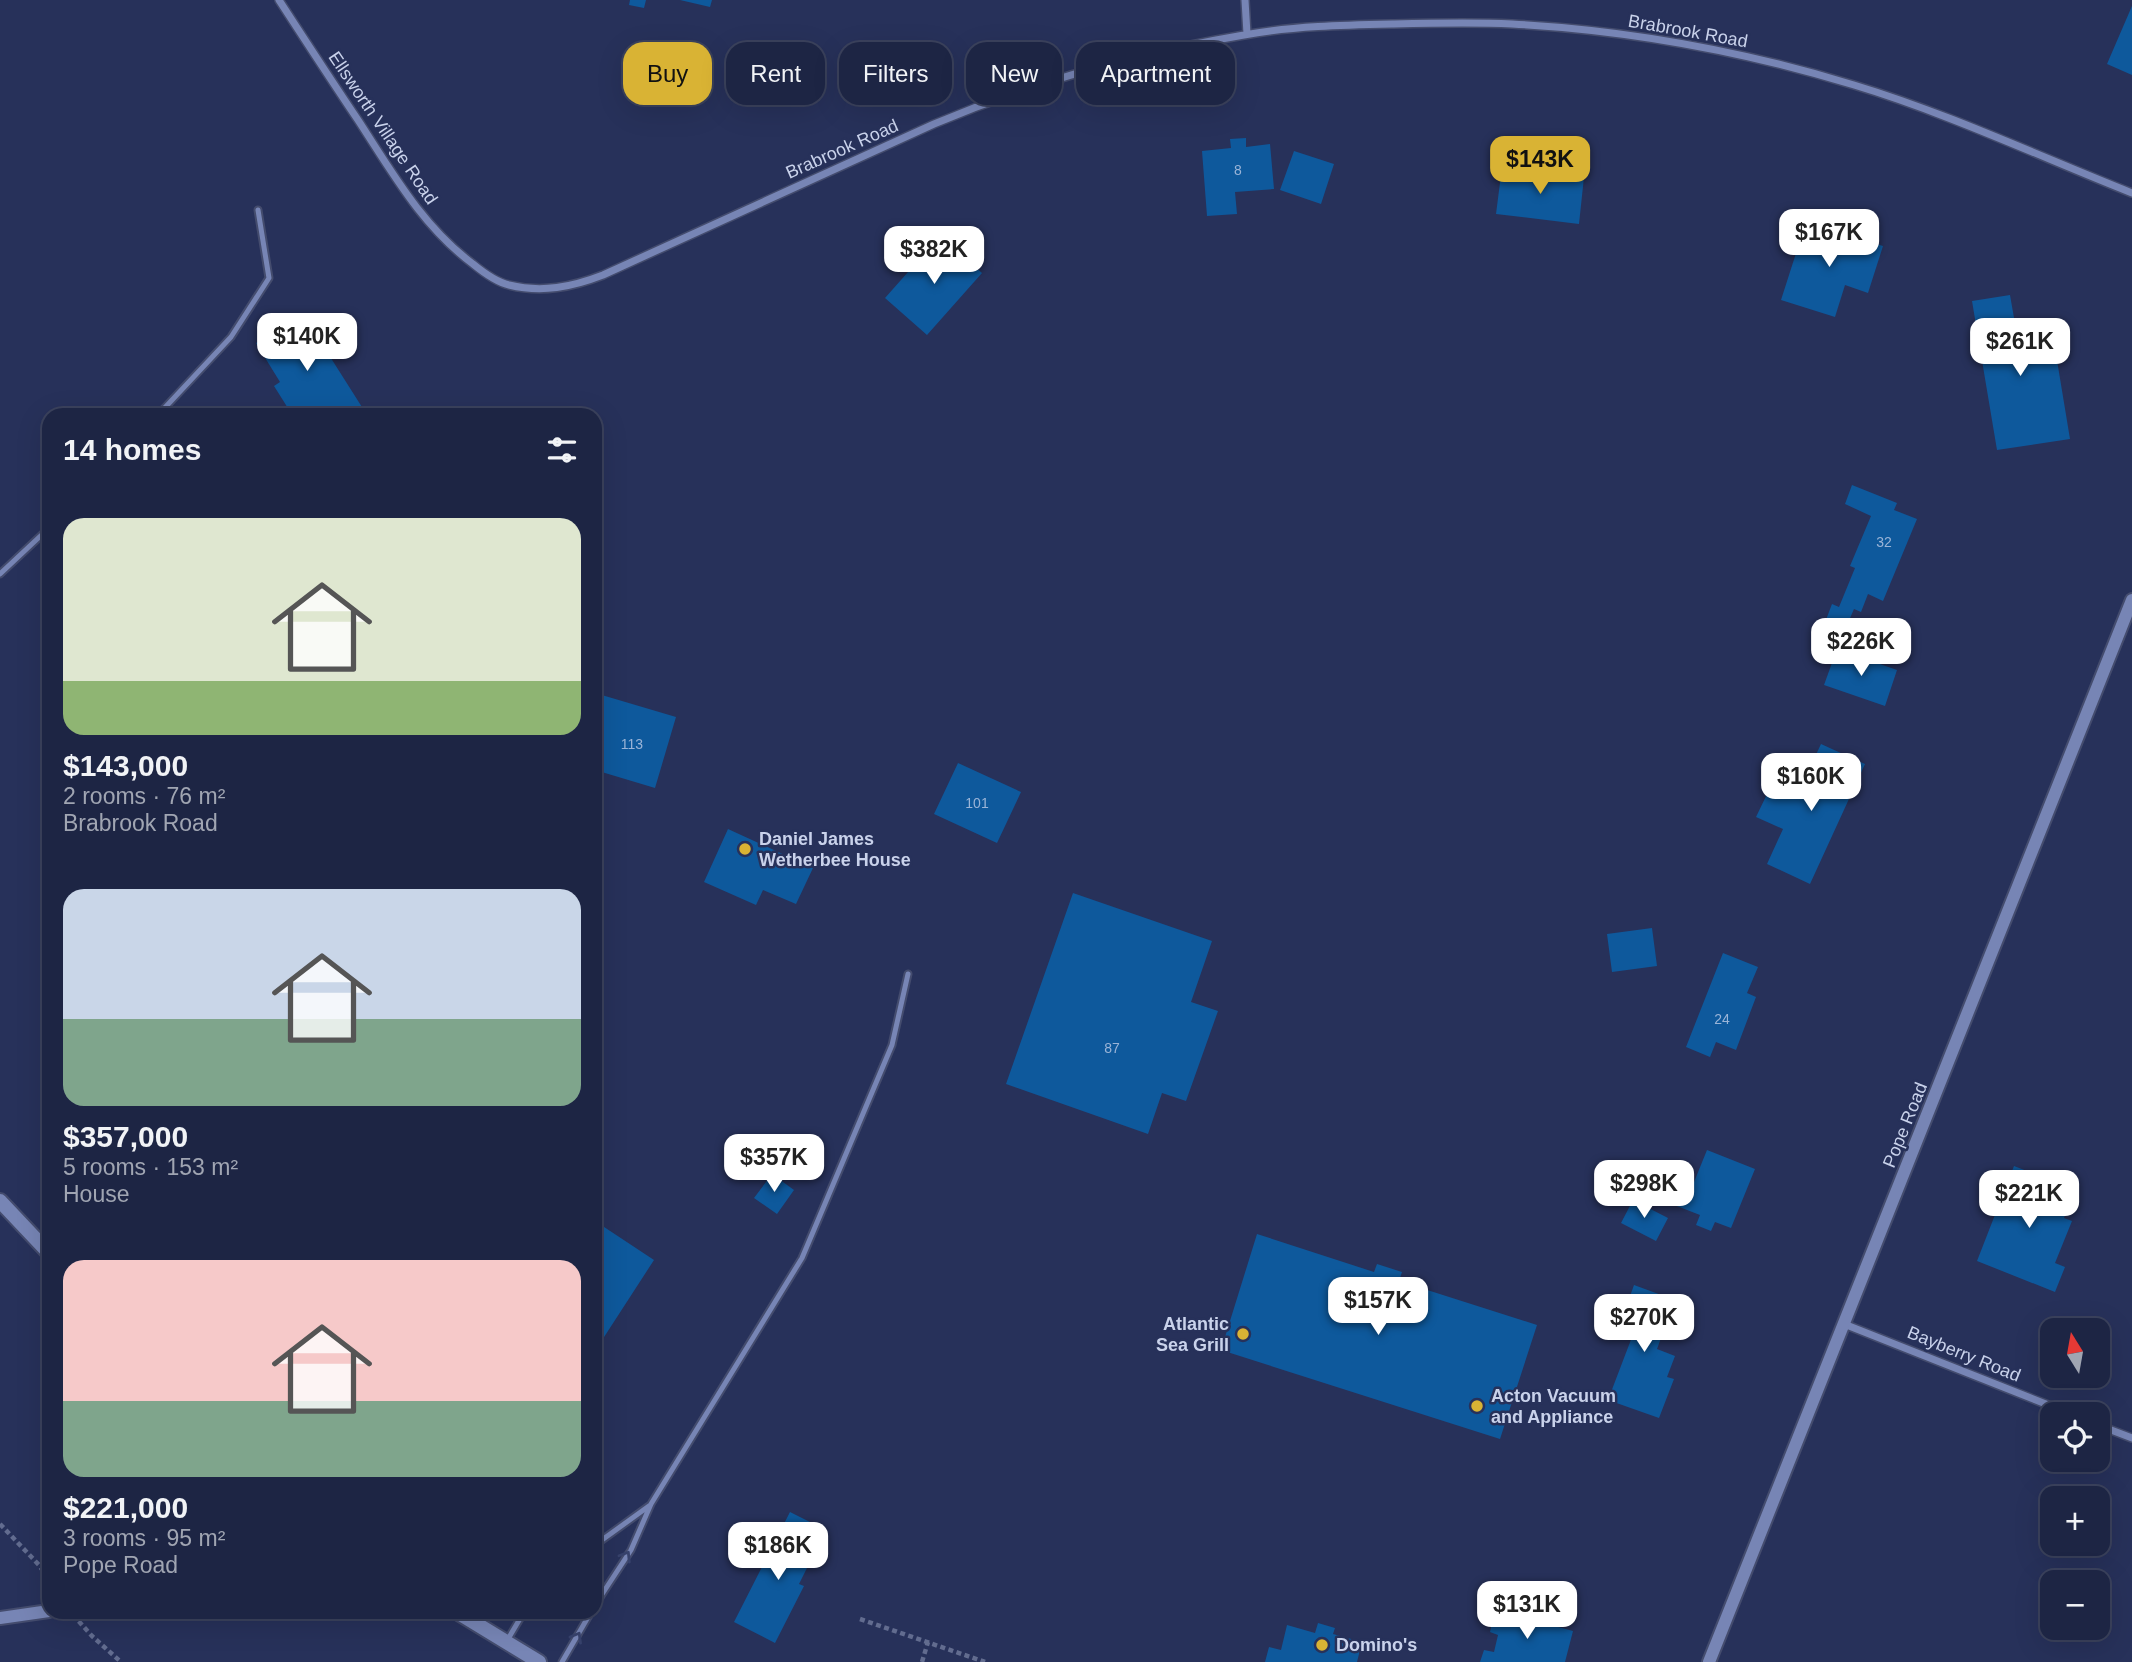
<!DOCTYPE html>
<meta charset="utf-8">
<style>
:root{--surface:#1d2544;--page:#252d4b;--text:#f1f3f6;--muted:#a0a5b2;--line:#3b425d;--accent:#d9b334}
body{margin:0;font-family:Arial,sans-serif;background:var(--page);color:var(--text);height:100vh;display:flex;flex-direction:column;font-size:26px;white-space:nowrap}
*{box-sizing:border-box;margin:0}
p{font-size:23px;color:var(--muted)}
.icon{flex:none;width:38px;height:38px;fill:none;stroke:currentColor;stroke-width:2;stroke-linecap:round;stroke-linejoin:round}
.map{position:relative;flex:1;overflow:hidden}
.drawer{position:absolute;left:42px;top:408px;width:560px;height:1211px;display:flex;flex-direction:column;background:var(--surface);border-radius:21px;box-shadow:0 7px 28px #0002,0 0 0 2px var(--line)}
.drawer>*{flex:none}
.guide{position:absolute;left:623px;top:42px;width:665px;height:63px;display:flex;gap:14px}
.needle{width:46px;rotate:349deg}
.controls{position:absolute;left:2040px;top:1318px;display:grid;gap:14px}
.controls a{display:grid;place-items:center;width:70px;height:70px;border-radius:14px;background:var(--surface);box-shadow:0 7px 28px #0002,0 0 0 2px var(--line);font-size:35px}
.price{position:absolute;translate:-50% -60px;padding:0 16px;border-radius:14px;background:#fff;color:#222;font-size:23px;line-height:46px;filter:drop-shadow(0 2px 4px #0008)}
.price::after{content:'';position:absolute;left:50%;top:42px;width:21px;height:16px;margin-left:-10px;background:inherit;clip-path:polygon(0 0,100% 0,50% 100%)}
.price.selected{background:var(--accent);color:#111}
ul{padding:0;list-style:none}
li{display:grid;align-content:center;gap:14px;height:371px;padding:0 21px}
li span{display:grid;place-items:center;height:217px;border-radius:21px;color:#555}
li>.icon{margin-inline-start:auto}
span .icon{width:126px;height:126px;fill:#fffc;stroke-width:1}
li b{font-size:30px}
h2{display:flex;justify-content:space-between;align-items:center;height:84px;padding:0 21px;font-size:30px}
.pill{padding:0 24px;border-radius:21px;background:var(--surface);box-shadow:0 7px 28px #0002,0 0 0 2px var(--line);font-size:24px;line-height:63px}
.pill.selected{background:var(--accent);color:#111}
.map>svg:first-child{display:block}
</style>
<div class="map">
<svg width="2132" height="1662" viewBox="0 0 2132 1662">
<rect width="100%" height="100%" fill="#27315a"/>
<path fill="#0e599c" d="M 630,0 L 646,0 L 644,8 L 629,5 Z
M 680,0 L 712,0 L 710,7 Z
M 2132,6 L 2132,75 L 2107,64 Z
M 1246,138 L 1246,147 L 1270,144 L 1274,189 L 1235,192 L 1237,214 L 1207,216 L 1202,151 L 1231,148 L 1230,139 Z
M 1294,151 L 1334,164 L 1321,204 L 1280,190 Z
M 1502,167 L 1584,177 L 1579,224 L 1496,214 Z
M 1806,222 L 1883,246 L 1868,293 L 1845,285 L 1835,317 L 1781,300 Z
M 940,236 L 982,273 L 927,335 L 885,298 Z
M 2010,295 L 2017,335 L 2052,330 L 2070,439 L 1997,450 L 1972,301 Z
M 303,314 L 367,415 L 300,415 L 297,410 L 291,413 L 274,386 L 280,382 L 256,343 Z
M 1852,485 L 1897,503 L 1894,510 L 1917,519 L 1883,601 L 1868,594 L 1861,612 L 1854,609 L 1844,632 L 1824,625 L 1832,604 L 1839,607 L 1855,568 L 1850,566 L 1871,516 L 1845,504 Z
M 1837,649 L 1897,670 L 1885,706 L 1824,685 Z
M 595,693 L 676,717 L 655,788 L 595,770 Z
M 1821,744 L 1865,764 L 1810,884 L 1767,864 L 1783,829 L 1756,817 L 1770,788 L 1795,799 Z
M 958,763 L 1021,792 L 997,843 L 934,814 Z
M 728,829 L 813,868 L 796,904 L 763,890 L 756,905 L 704,882 Z
M 1073,893 L 1212,941 L 1191,1002 L 1218,1011 L 1186,1101 L 1162,1093 L 1148,1134 L 1006,1084 Z
M 1652,928 L 1657,966 L 1612,972 L 1607,934 Z
M 1723,953 L 1758,967 L 1747,993 L 1756,997 L 1736,1050 L 1716,1042 L 1710,1057 L 1686,1047 Z
M 1707,1150 L 1755,1169 L 1731,1228 L 1715,1222 L 1711,1231 L 1696,1225 L 1700,1215 L 1669,1203 L 1678,1182 L 1692,1187 Z
M 2014,1166 L 2075,1190 L 2064,1218 L 2072,1221 L 2055,1263 L 2065,1267 L 2055,1292 L 1977,1261 Z
M 772,1174 L 794,1190 L 777,1214 L 754,1198 Z
M 1633,1200 L 1668,1218 L 1656,1241 L 1621,1223 Z
M 595,1221 L 654,1260 L 595,1351 Z
M 1257,1234 L 1374,1272 L 1377,1264 L 1402,1272 L 1399,1281 L 1537,1325 L 1500,1439 L 1221,1350 Z
M 1634,1285 L 1675,1300 L 1657,1349 L 1675,1356 L 1667,1377 L 1674,1379 L 1659,1418 L 1608,1400 L 1632,1337 L 1617,1332 Z
M 790,1512 L 812,1523 L 800,1547 L 814,1554 L 799,1584 L 804,1586 L 775,1643 L 734,1622 Z
M 1495,1610 L 1573,1631 L 1565,1662 L 1480,1662 L 1484,1650 L 1494,1652 L 1498,1635 L 1490,1632 Z
M 1318,1623 L 1335,1628 L 1333,1634 L 1362,1642 L 1357,1662 L 1265,1662 L 1269,1647 L 1281,1650 L 1287,1625 L 1315,1633 Z"/>
<g fill="none" stroke-linecap="round" stroke-linejoin="round">
<defs>
<path id="service" d="M 158,415 L 231,337 L 269,278 L 258,210
M 0,574 L 49,528
M 595,1545 L 649,1506
M 595,1605 L 631,1550 L 651,1504 L 802,1258 L 892,1045 L 908,974
M 508,1639 L 524,1612
M 562,1662 L 591,1612"/>
<path id="minor" d="M 279,0 C 305,40 331,80 358,120 C 392,172 422,226 473,264 C 484,273 496,282 509,285 C 542,293 572,287 603,275 L 934,124 C 1034,82 1138,53 1244,35 C 1293,26 1344,25 1393,24 C 1433,23 1472,22 1512,24 C 1627,30 1743,51 1854,85 C 1947,113 2041,157 2132,193
M 1245,0 L 1247,34
M 1844,1324 L 2071,1414
M 2098,1425 L 2132,1438"/>
<path id="tertiary" d="M 0,1618 L 49,1611
M 1709,1662 L 2132,600"/>
<path id="secondary" d="M 0,1201 L 49,1253
M 457,1612 L 539,1662"/>
</defs>
<use href="#service" stroke="#444c6e" stroke-width="9"/>
<use href="#minor" stroke="#444c6e" stroke-width="10"/>
<use href="#tertiary" stroke="#444c6e" stroke-width="16"/>
<use href="#secondary" stroke="#444c6e" stroke-width="18"/>
<path stroke="#626c8f" stroke-width="4.5" stroke-dasharray="5 3.5" stroke-linecap="butt" d="M 0,1524 L 39,1565 L 49,1580
M 73,1615 L 92,1636 L 121,1662
M 860,1619 L 985,1662
M 922,1662 L 928,1642"/>
<use href="#service" stroke="#7785b5" stroke-width="5"/>
<use href="#minor" stroke="#7785b5" stroke-width="7"/>
<use href="#tertiary" stroke="#7785b5" stroke-width="12"/>
<use href="#secondary" stroke="#7785b5" stroke-width="14"/>
</g>
<defs><path id="oneway-chevron" d="M-2-3.5L2.5 0L-2 3.5" fill="none" stroke-width="1.6" stroke-linecap="round" stroke-linejoin="round" transform="scale(1.75)"/></defs>
<g stroke="#37426c">
<use href="#oneway-chevron" transform="translate(626 1556) rotate(-58)"/>
<use href="#oneway-chevron" transform="translate(577 1637) rotate(-60)"/>
</g>
<g fill="#d9b334" stroke="#27315a" stroke-width="2.5">
<circle cx="745" cy="849" r="7"/>
<circle cx="1243" cy="1334" r="7"/>
<circle cx="1477" cy="1406" r="7"/>
<circle cx="1322" cy="1645" r="7"/>
</g>
<g text-anchor="middle" stroke-width="5" stroke-linejoin="round" paint-order="stroke">
<g font-size="14" fill="#9ab4d7">
<text x="1238" y="175">8</text>
<text x="1884" y="547">32</text>
<text x="632" y="749">113</text>
<text x="977" y="808">101</text>
<text x="1722" y="1024">24</text>
<text x="1112" y="1053">87</text>
</g>
<g font-size="18" fill="#c9d2eb" stroke="#27315a">
<text transform="translate(1688 31) rotate(10)" y="6">Brabrook Road</text>
<text transform="translate(383 128) rotate(56)" y="6">Ellsworth Village Road</text>
<text transform="translate(842 149) rotate(-24)" y="6">Brabrook Road</text>
<text transform="translate(1905 1125) rotate(-68)" y="6">Pope Road</text>
<text transform="translate(1964 1354) rotate(22)" y="6">Bayberry Road</text>
</g>
<g font-size="18" font-weight="bold" fill="#c9d2eb" stroke="#27315a" text-anchor="start">
<text x="759" y="845">Daniel James<tspan x="759" dy="21">Wetherbee House</tspan></text>
<text x="1229" y="1330" text-anchor="end">Atlantic<tspan x="1229" dy="21">Sea Grill</tspan></text>
<text x="1491" y="1402">Acton Vacuum<tspan x="1491" dy="21">and Appliance</tspan></text>
<text x="1336" y="1651">Domino's</text>
</g>
</g>
</svg>
<div class="controls">
<a><svg class="needle" viewBox="-14 -14 28 28"><path d="M0-13l5 13h-10z" fill="#e53935"/><path d="M0 13l5-13h-10z" fill="#a0a5b2"/></svg></a>
<a><svg class="icon" aria-label="locate" viewBox="0 0 24 24"><circle cx="12" cy="12" r="6"/><path d="M12 2v4M12 18v4M2 12h4M18 12h4"/></svg></a>
<a>+</a>
<a>−</a>
</div>
<b class="price selected" style="left:1540px;top:196px">$143K</b>
<b class="price" style="left:1829px;top:269px">$167K</b>
<b class="price" style="left:934px;top:286px">$382K</b>
<b class="price" style="left:307px;top:373px">$140K</b>
<b class="price" style="left:2020px;top:378px">$261K</b>
<b class="price" style="left:1861px;top:678px">$226K</b>
<b class="price" style="left:1811px;top:813px">$160K</b>
<b class="price" style="left:774px;top:1194px">$357K</b>
<b class="price" style="left:1644px;top:1220px">$298K</b>
<b class="price" style="left:2029px;top:1230px">$221K</b>
<b class="price" style="left:1378px;top:1337px">$157K</b>
<b class="price" style="left:1644px;top:1354px">$270K</b>
<b class="price" style="left:778px;top:1582px">$186K</b>
<b class="price" style="left:1527px;top:1641px">$131K</b>
<div class="guide">
<a class="pill selected">Buy</a>
<a class="pill">Rent</a>
<a class="pill">Filters</a>
<a class="pill">New</a>
<a class="pill">Apartment</a>
</div>
<section class="drawer">
<h2>14 homes<svg class="icon" aria-label="filters" viewBox="0 0 24 24"><path d="M4 7h16M4 17h16"/><circle cx="9" cy="7" r="2"/><circle cx="15" cy="17" r="2"/></svg></h2>
<ul>
<li><span style="background:linear-gradient(#dfe7d0 75%,#8fb573 0)"><svg class="icon" aria-label="home" viewBox="0 0 24 24"><path d="M3 11l9-7 9 7M6 9v11h12V9"/></svg></span><div><b>$143,000</b><p>2 rooms · 76 m²</p><p>Brabrook Road</p></div></li>
<li><span style="background:linear-gradient(#c9d6e8 60%,#7fa58c 0)"><svg class="icon" aria-label="home" viewBox="0 0 24 24"><path d="M3 11l9-7 9 7M6 9v11h12V9"/></svg></span><div><b>$357,000</b><p>5 rooms · 153 m²</p><p>House</p></div></li>
<li><span style="background:linear-gradient(#f6c9c9 65%,#7fa58c 0)"><svg class="icon" aria-label="home" viewBox="0 0 24 24"><path d="M3 11l9-7 9 7M6 9v11h12V9"/></svg></span><div><b>$221,000</b><p>3 rooms · 95 m²</p><p>Pope Road</p></div></li>
</ul>
</section>
</div>
